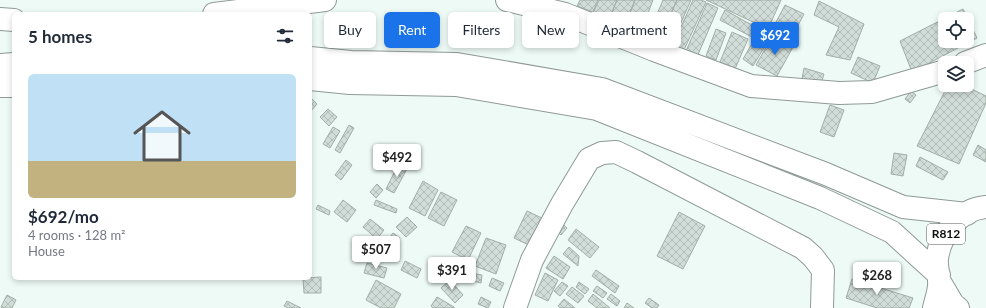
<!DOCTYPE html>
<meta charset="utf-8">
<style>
:root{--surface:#fff;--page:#f6f6f7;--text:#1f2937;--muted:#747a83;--line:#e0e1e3;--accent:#1a73e8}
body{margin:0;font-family:Lato,sans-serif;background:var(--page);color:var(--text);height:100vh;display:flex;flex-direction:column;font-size:15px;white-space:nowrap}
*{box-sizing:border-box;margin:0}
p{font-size:13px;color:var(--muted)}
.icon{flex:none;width:22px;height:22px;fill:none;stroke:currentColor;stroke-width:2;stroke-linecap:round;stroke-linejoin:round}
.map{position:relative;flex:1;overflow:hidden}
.drawer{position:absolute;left:12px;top:12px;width:300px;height:268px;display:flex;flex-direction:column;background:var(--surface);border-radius:6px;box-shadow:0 2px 6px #0003}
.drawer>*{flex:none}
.top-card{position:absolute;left:324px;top:12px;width:380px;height:36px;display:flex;gap:8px}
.buttons{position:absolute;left:938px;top:12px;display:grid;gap:8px}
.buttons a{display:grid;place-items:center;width:36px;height:36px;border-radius:6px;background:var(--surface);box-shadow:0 2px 6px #0003;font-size:20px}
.price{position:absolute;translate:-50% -34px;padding:0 9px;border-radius:4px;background:#fff;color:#222;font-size:13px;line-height:26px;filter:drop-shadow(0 1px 2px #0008)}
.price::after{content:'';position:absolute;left:50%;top:24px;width:12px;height:9px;margin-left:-6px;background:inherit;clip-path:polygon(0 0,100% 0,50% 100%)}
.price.selected{background:var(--accent);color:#fff}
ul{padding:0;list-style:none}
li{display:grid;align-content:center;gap:8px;height:212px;padding:0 16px}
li+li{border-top:1px solid var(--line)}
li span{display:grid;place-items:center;height:124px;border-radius:6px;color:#555}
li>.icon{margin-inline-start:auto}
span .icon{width:72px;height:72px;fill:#fffc;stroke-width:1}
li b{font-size:17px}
h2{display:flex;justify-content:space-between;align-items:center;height:48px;padding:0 16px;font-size:17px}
.chip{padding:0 14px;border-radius:6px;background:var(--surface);box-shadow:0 2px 6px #0003;font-size:14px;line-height:36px}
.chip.selected{background:var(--accent);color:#fff}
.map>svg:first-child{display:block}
</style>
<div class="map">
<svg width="986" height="308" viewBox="0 0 986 308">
<defs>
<pattern id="building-cross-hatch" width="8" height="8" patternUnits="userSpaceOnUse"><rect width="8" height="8" fill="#d1ddd8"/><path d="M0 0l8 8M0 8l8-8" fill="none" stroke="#b2bcb8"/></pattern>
</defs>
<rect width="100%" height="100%" fill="#edfaf5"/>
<path fill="url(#building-cross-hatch)" stroke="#a2aea9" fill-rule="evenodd" d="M 580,0 L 598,0 L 593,12 L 577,6 Z
M 599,0 L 617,0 L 609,20 L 593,13 Z
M 617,0 L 635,0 L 625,25 L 609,19 Z
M 635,0 L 653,0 L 642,29 L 626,23 Z
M 663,0 L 677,0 L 660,38 L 649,33 Z
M 677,0 L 691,0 L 672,43 L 660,38 Z
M 693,0 L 701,0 L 706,2 L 684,50 L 673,45 Z
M 706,0 L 781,0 L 768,29 Z
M 819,1 L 864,24 L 850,60 L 826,55 L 839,27 L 814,15 Z
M 707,3 L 718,8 L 697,57 L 686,51 Z
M 785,5 L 804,14 L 792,37 L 773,28 Z
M 963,9 L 977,38 L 912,72 L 900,41 ZM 945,19 L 967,19 L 967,41 L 945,41 Z
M 725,10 L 768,34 L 763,43 L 720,20 Z
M 716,29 L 726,33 L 716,60 L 706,56 Z
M 732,32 L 748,39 L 735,69 L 720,62 Z
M 773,35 L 793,47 L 777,76 L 756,65 Z
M 754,40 L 765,46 L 753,66 L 743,59 Z
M 858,57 L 880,66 L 873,83 L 851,73 Z
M 804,68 L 824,74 L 821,84 L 802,79 Z
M 948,85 L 963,85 L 986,96 L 986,103 L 959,164 L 917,146 Z
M 911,91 L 916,95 L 910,103 L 905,99 Z
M 310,97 L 317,104 L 310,112 Z
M 830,105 L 844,110 L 834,137 L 820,132 Z
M 328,109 L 337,117 L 329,126 L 320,117 Z
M 349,125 L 354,128 L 340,153 L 335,150 Z
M 333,127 L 340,131 L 330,148 L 323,144 Z
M 978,145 L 986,150 L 986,162 L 973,155 Z
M 894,153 L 907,155 L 903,176 L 891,174 Z
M 920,157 L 948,172 L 943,180 L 916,166 Z
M 346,160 L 352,165 L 341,180 L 335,175 Z
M 399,163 L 408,167 L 394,193 L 386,189 Z
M 423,181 L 438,190 L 425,216 L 409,208 Z
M 377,184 L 383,190 L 376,198 L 370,192 Z
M 441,192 L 457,200 L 444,226 L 428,218 Z
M 343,200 L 356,210 L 347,222 L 334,212 Z
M 376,200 L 397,209 L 396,213 L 374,205 Z
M 318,205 L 330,211 L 329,215 L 316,209 Z
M 527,211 L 546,220 L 533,247 L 514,238 Z
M 679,212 L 705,226 L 683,269 L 657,256 Z
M 407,217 L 417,227 L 406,237 L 396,227 Z
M 370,219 L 384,230 L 377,239 L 363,227 Z
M 561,222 L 567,228 L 561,235 L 555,229 Z
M 466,226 L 481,233 L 468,260 L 452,252 Z
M 576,229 L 599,247 L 590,258 L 568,240 Z
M 393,233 L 400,238 L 388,253 L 382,248 Z
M 486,238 L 506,245 L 496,274 L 475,266 Z
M 569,247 L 579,256 L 578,266 L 563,254 Z
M 554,256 L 570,267 L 563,279 L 546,268 Z
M 405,261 L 421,269 L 417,278 L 401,270 Z
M 367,263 L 387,268 L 384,278 L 364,273 Z
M 596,270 L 619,286 L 615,293 L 592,276 Z
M 470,273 L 482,275 L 481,283 L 469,280 Z
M 545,273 L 558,280 L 548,301 L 535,295 Z
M 321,277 L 321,293 L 304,293 L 303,278 Z
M 492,278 L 504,283 L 500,291 L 489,286 Z
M 852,279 L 913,298 L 909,308 L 877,308 L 846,298 Z
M 376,280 L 401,294 L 394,308 L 381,308 L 366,300 Z
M 450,280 L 463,295 L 455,303 L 441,288 Z
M 562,282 L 568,286 L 560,296 L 554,291 Z
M 579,282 L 589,289 L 585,294 L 576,287 Z
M 597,286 L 607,293 L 603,298 L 593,291 Z
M 572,287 L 584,296 L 578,303 L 566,294 Z
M 593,294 L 610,308 L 597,308 L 588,301 Z
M 611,294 L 620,301 L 617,306 L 607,299 Z
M 7,295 L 16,300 L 12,308 L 3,308 L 1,307 Z
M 437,297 L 454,307 L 454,308 L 433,308 L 431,306 Z
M 481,297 L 491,302 L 488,308 L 478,304 Z
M 649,298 L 659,305 L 657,308 L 652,308 L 645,303 Z
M 564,299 L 575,308 L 561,308 L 558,306 Z
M 287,301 L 301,308 L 288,308 L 284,306 Z
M 627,303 L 634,308 L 624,308 Z"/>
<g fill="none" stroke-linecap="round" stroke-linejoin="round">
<defs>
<path id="minor" d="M 507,0 L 565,14 L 654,50 L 751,86 L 839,93 L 872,92 L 945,71
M 214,14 L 325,0
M 0,19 L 14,20
M 965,63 L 986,55
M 515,308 L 532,260 L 562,204 L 589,159 L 602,153 L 616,152 L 637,162 L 803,248 L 813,257 L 823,270 L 822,308"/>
<path id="major" d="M 310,58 L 351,62 L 457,64 L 602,89 L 826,174 L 903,207 L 967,214
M 0,65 L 14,64
M 310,79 L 350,83 L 456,85 L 597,109 L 820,198 L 892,232 L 939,275
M 0,86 L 14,86
M 940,282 L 953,304 L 958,308
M 934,308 C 936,299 940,289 939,281 C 939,274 936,266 937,259 C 940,234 960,209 986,207"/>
</defs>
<use href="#minor" stroke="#8f9a96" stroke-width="24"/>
<use href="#major" stroke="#8f9a96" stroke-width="24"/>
<use href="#minor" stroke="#fff" stroke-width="22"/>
<use href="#major" stroke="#fff" stroke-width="22"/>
</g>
<g text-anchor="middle" stroke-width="3" stroke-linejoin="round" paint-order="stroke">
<rect fill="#fff" stroke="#545756" stroke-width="1" x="927" y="224" width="38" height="20" rx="3"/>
<g font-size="12" font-weight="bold" fill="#0b0f0e">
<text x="946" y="238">R812</text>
</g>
</g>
</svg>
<div class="buttons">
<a><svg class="icon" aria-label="locate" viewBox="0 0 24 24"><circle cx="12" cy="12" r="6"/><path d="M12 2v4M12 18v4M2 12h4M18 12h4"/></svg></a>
<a><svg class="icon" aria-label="layers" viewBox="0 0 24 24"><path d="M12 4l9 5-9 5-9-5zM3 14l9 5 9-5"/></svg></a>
</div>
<b class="price selected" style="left:775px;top:56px">$692</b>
<b class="price" style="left:397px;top:178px">$492</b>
<b class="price" style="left:376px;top:270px">$507</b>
<b class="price" style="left:452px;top:291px">$391</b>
<b class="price" style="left:877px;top:296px">$268</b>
<div class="top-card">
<a class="chip">Buy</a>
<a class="chip selected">Rent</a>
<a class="chip">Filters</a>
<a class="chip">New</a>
<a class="chip">Apartment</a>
</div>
<section class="drawer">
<h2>5 homes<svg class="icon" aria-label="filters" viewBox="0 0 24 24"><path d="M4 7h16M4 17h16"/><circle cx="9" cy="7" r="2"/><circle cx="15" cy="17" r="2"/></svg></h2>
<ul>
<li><span style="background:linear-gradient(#bfe0f5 70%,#c2b280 0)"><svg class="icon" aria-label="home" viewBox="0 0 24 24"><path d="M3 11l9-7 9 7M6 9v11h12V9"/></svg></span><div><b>$692/mo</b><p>4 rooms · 128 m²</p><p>House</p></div></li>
</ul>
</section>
</div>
